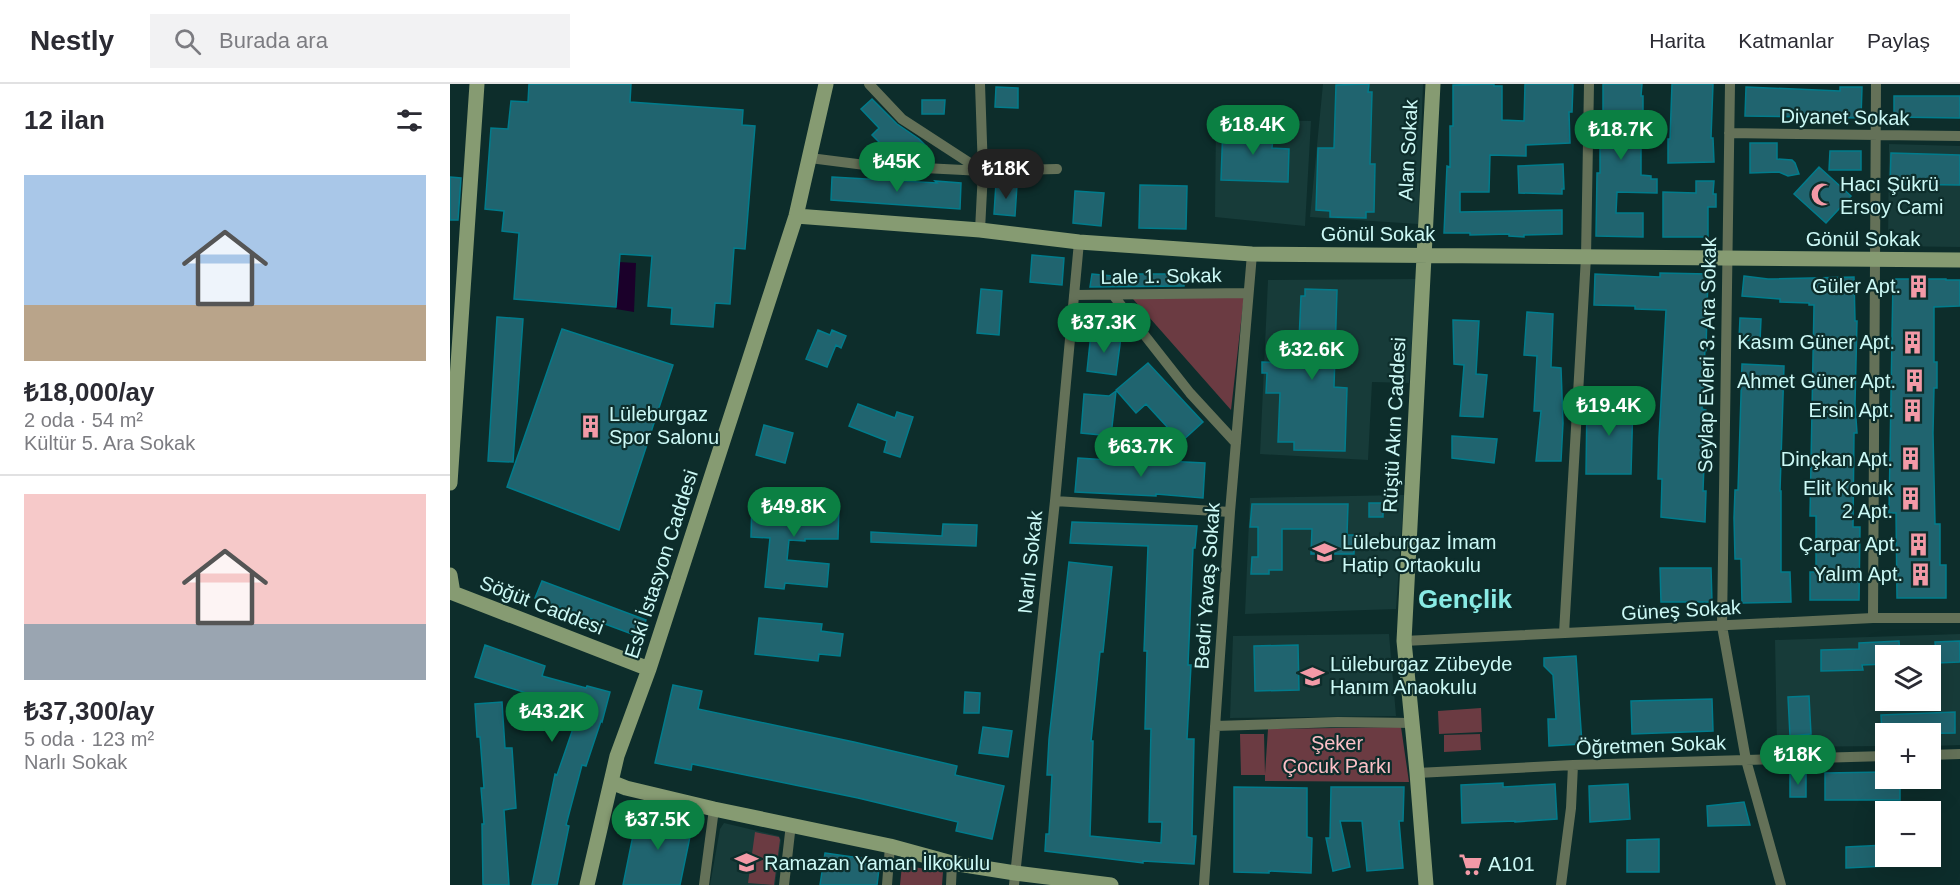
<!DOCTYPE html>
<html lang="tr">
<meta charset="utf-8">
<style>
:root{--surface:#fff;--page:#f2f2f3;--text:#2b2b33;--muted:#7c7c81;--line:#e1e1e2;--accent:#0b8043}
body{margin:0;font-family:Arial,sans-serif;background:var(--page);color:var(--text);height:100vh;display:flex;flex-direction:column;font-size:22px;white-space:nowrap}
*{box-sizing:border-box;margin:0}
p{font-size:20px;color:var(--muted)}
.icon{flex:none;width:33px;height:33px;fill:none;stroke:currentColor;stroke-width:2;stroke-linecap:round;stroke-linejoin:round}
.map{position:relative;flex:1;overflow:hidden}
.drawer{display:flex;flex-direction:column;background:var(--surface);width:450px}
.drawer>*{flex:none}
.tools{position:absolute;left:1425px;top:561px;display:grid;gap:12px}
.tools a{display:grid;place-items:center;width:66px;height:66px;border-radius:0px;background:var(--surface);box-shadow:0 6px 24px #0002;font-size:30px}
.price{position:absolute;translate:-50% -51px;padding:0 14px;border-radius:21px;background:var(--accent);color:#fff;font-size:20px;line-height:39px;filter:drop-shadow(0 2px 3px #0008)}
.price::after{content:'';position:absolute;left:50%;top:36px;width:18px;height:14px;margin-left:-9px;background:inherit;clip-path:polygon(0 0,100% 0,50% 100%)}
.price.active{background:#222;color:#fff}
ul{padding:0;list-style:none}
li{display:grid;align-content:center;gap:12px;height:318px;padding:0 24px}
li+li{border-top:2px solid var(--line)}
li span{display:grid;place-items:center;height:186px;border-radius:0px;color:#555}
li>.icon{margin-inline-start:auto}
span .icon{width:108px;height:108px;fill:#fffc;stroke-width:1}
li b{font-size:26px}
h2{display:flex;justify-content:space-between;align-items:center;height:72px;padding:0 24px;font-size:26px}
header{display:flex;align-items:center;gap:36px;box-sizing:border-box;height:84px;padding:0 30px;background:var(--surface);border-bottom:2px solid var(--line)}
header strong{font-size:28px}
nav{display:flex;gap:33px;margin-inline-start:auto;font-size:21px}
.search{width:420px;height:54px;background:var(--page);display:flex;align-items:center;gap:15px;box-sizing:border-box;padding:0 21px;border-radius:0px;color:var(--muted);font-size:22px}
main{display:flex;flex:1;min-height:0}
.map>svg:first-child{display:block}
</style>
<header>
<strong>Nestly</strong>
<div class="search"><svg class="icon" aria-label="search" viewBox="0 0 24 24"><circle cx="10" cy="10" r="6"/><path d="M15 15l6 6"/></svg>Burada ara</div>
<nav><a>Harita</a><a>Katmanlar</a><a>Paylaş</a></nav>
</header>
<main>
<section class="drawer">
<h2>12 ilan<svg class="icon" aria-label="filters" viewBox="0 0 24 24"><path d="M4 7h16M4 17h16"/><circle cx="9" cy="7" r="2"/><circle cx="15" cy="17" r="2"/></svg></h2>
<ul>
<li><span style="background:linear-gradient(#a9c7e8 70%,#b9a48a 0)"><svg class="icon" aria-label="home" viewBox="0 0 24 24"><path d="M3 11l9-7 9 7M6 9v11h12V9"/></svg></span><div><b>₺18,000/ay</b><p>2 oda · 54 m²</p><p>Kültür 5. Ara Sokak</p></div></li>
<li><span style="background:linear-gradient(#f6c9c9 70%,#9aa5b1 0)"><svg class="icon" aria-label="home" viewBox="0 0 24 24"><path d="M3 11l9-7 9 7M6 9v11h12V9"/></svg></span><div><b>₺37,300/ay</b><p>5 oda · 123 m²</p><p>Narlı Sokak</p></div></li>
</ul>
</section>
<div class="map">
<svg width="1510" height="801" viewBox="0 0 1510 801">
<rect width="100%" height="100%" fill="#0d2d2b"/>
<path fill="#173b39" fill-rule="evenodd" d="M 873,0 L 973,0 L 968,140 L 860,133 Z
M 766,35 L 861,37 L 855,142 L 765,133 Z
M 1439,60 L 1510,62 L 1510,163 L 1438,162 Z
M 966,195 L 959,299 L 922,298 L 918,376 L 810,370 L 818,196 Z
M 954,411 L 946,525 L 795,530 L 800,414 Z
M 939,550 L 946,632 L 780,634 L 783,552 Z
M 1510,550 L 1510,661 L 1481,662 L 1480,650 L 1436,650 L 1435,662 L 1327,663 L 1325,556 ZM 1436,572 L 1480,572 L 1480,616 L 1436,616 Z
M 274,739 L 329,752 L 331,756 L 325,801 L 260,801 L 270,745 Z"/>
<path fill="#6b3b42" d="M 794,212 L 781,326 L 683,215 Z
M 1031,624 L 1032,648 L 989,650 L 988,627 Z
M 951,643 L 959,698 L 815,697 L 815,691 L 791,691 L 790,650 L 814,650 L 815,690 L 818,645 Z
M 1030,650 L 1031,666 L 994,668 L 994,651 Z
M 305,748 L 329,753 L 330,756 L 324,801 L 298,799 Z
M 452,781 L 493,788 L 492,801 L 450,801 Z"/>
<path fill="#1b002a" d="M 169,178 L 186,179 L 184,228 L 166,225 Z"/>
<path fill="#20646f" stroke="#007c8c" stroke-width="1.5" d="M 79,0 L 181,0 L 180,18 L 293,26 L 292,41 L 305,42 L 295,165 L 284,164 L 280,220 L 265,219 L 263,243 L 221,240 L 222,224 L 198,222 L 202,172 L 170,170 L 166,223 L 64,215 L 69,149 L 52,147 L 54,127 L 35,125 L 41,44 L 58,45 L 61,17 L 78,18 Z
M 919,0 L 918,8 L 922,8 L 920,80 L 925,80 L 924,128 L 916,128 L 916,134 L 880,133 L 880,127 L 866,126 L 868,64 L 884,64 L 886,1 Z
M 1044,0 L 1044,2 L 1052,2 L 1052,36 L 1074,37 L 1075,0 L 1123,0 L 1122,28 L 1119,28 L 1120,59 L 1076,61 L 1076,72 L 1040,71 L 1039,108 L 1010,108 L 1010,128 L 1112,126 L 1112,150 L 1074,151 L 1074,153 L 1059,152 L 1059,150 L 1020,151 L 1020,149 L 994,149 L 997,82 L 1000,83 L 1000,42 L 1003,42 L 1003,1 Z
M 1153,0 L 1192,0 L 1191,12 L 1193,12 L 1193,38 L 1191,38 L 1191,91 L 1201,92 L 1201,95 L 1207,95 L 1207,109 L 1167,108 L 1166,129 L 1193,129 L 1193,153 L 1146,152 L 1147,89 L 1150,89 L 1150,51 L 1153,51 Z
M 1222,0 L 1263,0 L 1261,54 L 1263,54 L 1264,78 L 1218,79 L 1218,55 L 1220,55 Z
M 546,3 L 568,4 L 568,24 L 545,23 Z
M 1296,3 L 1390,7 L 1390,3 L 1412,3 L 1411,34 L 1295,32 Z
M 1444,12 L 1510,12 L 1510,34 L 1444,33 Z
M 422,15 L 447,40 L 469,55 L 477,63 L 463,76 L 457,69 L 450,75 L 446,75 L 422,51 L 429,44 L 411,25 Z
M 472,16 L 495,16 L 494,30 L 472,30 Z
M 773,41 L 824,44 L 822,64 L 839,65 L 838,98 L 771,96 Z
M 1300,59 L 1327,59 L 1327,75 L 1342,76 L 1345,79 L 1349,90 L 1338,92 L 1329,88 L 1300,89 Z
M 1380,67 L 1411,67 L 1411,86 L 1379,86 Z
M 1441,69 L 1510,71 L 1510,101 L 1440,100 Z
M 1113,80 L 1114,105 L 1112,105 L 1112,110 L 1069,109 L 1068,82 Z
M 1369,83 L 1401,112 L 1376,139 L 1344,110 Z
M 0,93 L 11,94 L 8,136 L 0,136 Z
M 382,93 L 487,99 L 485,97 L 511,99 L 510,125 L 381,116 Z
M 1246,97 L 1264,97 L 1263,110 L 1266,110 L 1266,123 L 1258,123 L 1258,153 L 1213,153 L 1213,108 L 1246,109 Z
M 546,99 L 567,101 L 565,132 L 544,130 Z
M 690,101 L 737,102 L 736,145 L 689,144 Z
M 625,107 L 654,109 L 651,142 L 623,139 Z
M 582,171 L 614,174 L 612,201 L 580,198 Z
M 1210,189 L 1258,190 L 1256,266 L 1255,265 L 1252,325 L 1256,326 L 1253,407 L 1256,407 L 1255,438 L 1211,433 L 1212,395 L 1208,395 L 1209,354 L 1216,226 L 1185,225 L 1185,222 L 1144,221 L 1145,190 L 1210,193 Z
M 642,190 L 673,193 L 673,190 L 734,190 L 734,202 L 640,203 Z
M 1294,192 L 1318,195 L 1404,193 L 1405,237 L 1407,237 L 1405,320 L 1407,349 L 1404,349 L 1403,443 L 1410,443 L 1409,516 L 1360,516 L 1360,488 L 1366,488 L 1366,432 L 1360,432 L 1364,221 L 1359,221 L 1359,219 L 1330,218 L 1330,215 L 1292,212 Z
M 1443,195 L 1496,195 L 1496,196 L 1510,196 L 1510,222 L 1484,223 L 1484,278 L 1487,278 L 1487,304 L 1484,304 L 1483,349 L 1485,440 L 1490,440 L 1490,481 L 1496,481 L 1496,514 L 1447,514 L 1446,429 L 1439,429 Z
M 531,205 L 552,207 L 549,251 L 527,249 Z
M 855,205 L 887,206 L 884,303 L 897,304 L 895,367 L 844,366 L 844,358 L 828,358 L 830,309 L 816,309 L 817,289 L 812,289 L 812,278 L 848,279 L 851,212 L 855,212 Z
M 1077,228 L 1103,230 L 1101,283 L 1111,284 L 1113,339 L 1111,377 L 1086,377 L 1091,327 L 1084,327 L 1087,272 L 1074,271 Z
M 47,233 L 73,235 L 63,378 L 38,377 Z
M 1290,234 L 1311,235 L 1310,257 L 1289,256 Z
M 1003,236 L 1029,237 L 1026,290 L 1037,291 L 1033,333 L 1010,332 L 1014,281 L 1004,280 Z
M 112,245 L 223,281 L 169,446 L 57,403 Z
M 368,246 L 380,251 L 382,246 L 396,252 L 391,264 L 386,261 L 377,283 L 356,275 Z
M 641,249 L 671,253 L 666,291 L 637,287 Z
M 698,279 L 753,338 L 731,358 L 696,320 L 686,329 L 666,306 Z
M 1292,280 L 1334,282 L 1330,407 L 1331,407 L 1331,488 L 1340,488 L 1341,518 L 1292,519 L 1291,475 L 1285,475 L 1284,434 L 1285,406 L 1288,406 Z
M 666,307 L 661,352 L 631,349 L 634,310 L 659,312 Z
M 1137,315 L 1183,317 L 1181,390 L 1136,390 Z
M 408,320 L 445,334 L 447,328 L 463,333 L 450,373 L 434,368 L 437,357 L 399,342 Z
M 314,341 L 343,349 L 335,379 L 306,371 Z
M 1002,352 L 1047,355 L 1044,379 L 1002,374 Z
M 628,374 L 674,377 L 675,375 L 755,379 L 753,414 L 706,410 L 706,412 L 625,408 Z
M 302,416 L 389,420 L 388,455 L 355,455 L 355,457 L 339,456 L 337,476 L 379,480 L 377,503 L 335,499 L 334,505 L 315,503 L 320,454 L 301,453 Z
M 919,419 L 933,419 L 933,433 L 919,433 Z
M 802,420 L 898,420 L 897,451 L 904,451 L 904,470 L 861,470 L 862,445 L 832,445 L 832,486 L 819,486 L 819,490 L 801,490 L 802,473 L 808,473 L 808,443 L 800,443 Z
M 622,438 L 747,442 L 745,464 L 743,464 L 738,581 L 741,581 L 737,655 L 744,655 L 742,752 L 746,752 L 744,780 L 693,777 L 693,779 L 595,767 L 596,750 L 599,750 L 602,691 L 597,691 L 599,655 L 619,478 L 662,483 L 653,568 L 650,568 L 641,657 L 643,657 L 640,752 L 711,759 L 712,738 L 699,738 L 701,645 L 695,645 L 697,567 L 694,567 L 698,462 L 620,459 Z
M 493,440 L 527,441 L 526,462 L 421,458 L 421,448 L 492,452 Z
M 1210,484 L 1261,484 L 1262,518 L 1211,518 Z
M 92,497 L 196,536 L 190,553 L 85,514 Z
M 309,534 L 372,540 L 371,547 L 393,550 L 390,572 L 369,570 L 368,577 L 305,570 Z
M 1449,557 L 1450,572 L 1436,572 L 1436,580 L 1412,581 L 1413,586 L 1371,587 L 1371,566 L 1409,565 L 1409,559 Z
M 1510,557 L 1510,578 L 1487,579 L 1485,558 Z
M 35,561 L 95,582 L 92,592 L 136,604 L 137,602 L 160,608 L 152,638 L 151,637 L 136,682 L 132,681 L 116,741 L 119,742 L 107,801 L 82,801 L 105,690 L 107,691 L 127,633 L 92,624 L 95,616 L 99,616 L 25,593 Z
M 848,561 L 849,606 L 805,607 L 804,562 Z
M 1126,572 L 1132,660 L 1099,662 L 1098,635 L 1106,635 L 1103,591 L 1094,582 L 1094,574 Z
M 223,601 L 252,607 L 248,625 L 404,658 L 507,682 L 505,691 L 554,702 L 542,755 L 506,747 L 508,738 L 408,714 L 242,680 L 241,686 L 205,679 Z
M 515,608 L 530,609 L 529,629 L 514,629 Z
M 1359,612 L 1361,650 L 1340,652 L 1338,613 Z
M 1262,615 L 1263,647 L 1182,650 L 1181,617 Z
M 52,618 L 55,664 L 62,664 L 66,724 L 54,726 L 59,801 L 33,801 L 32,740 L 34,740 L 31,704 L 34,704 L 30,653 L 27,653 L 25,620 Z
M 1505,628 L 1505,649 L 1432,650 L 1431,631 Z
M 533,643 L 562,647 L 558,673 L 529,669 Z
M 1436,688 L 1436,694 L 1450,694 L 1450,716 L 1375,716 L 1375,689 Z
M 1340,690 L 1356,690 L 1356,713 L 1340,713 Z
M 1053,699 L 1053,703 L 1105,700 L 1107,735 L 1065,738 L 1065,737 L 1012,739 L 1011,701 Z
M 1178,700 L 1180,735 L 1140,738 L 1139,702 Z
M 784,703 L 857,704 L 857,753 L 862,754 L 861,789 L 819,787 L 819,789 L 784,788 Z
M 881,703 L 954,703 L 953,737 L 949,737 L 953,784 L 917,787 L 912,737 L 890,737 L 900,783 L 883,787 L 876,754 L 880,754 Z
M 1294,718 L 1300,741 L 1258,742 L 1257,722 Z
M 188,727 L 243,738 L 230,801 L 173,801 Z
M 1209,755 L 1209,788 L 1177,788 L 1177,756 Z
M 1436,761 L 1436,772 L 1457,772 L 1457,781 L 1396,784 L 1396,763 Z
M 375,769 L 430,777 L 427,801 L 370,801 Z"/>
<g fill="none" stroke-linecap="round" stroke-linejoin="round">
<path stroke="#647158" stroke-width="10" d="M 419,0 L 452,35 L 532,87
M 530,0 L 533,87 L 530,146
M 1280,0 L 1272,542 L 1296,676 L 1331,801
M 1279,49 L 1510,52
M 360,74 L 415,81 L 533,87 L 607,85
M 624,211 L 798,209
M 663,211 L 740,309 L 786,359
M 605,417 L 780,428
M 1423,534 L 1426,0
M 1114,549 L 1136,173 L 1139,0
M 954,557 L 1423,534 L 1510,534
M 765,642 L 888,638 L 963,639
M 1480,671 L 1510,670
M 967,689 L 1123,681 L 1436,672
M 254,801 L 264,725
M 334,801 L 341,740
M 437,801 L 440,762
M 501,801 L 502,779
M 564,801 L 605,417 L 629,158
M 754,801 L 780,428 L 802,170
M 1111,801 L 1121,724 L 1123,681"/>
<path stroke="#869b72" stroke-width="15" d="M 346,132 L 530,146 L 629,158 L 802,170 L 1510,176
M 0,399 L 27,0
M 0,491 L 3,509 L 199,585
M 161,698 L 176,704 L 264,725 L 440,762 L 502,779 L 565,789 L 661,801
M 137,801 L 167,672 L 199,585 L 346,132 L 376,0
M 976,801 L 967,689 L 954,557 L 983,0"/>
</g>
<defs>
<symbol id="mosque-bare" viewBox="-9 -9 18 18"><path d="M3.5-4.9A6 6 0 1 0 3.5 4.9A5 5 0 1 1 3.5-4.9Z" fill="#f39aa7" stroke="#0d2d2b" stroke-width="2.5" paint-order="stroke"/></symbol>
<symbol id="building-bare" viewBox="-9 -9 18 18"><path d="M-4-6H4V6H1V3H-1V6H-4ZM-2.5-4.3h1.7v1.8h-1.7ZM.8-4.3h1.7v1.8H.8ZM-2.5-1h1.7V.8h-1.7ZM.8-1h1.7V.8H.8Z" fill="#f39aa7" stroke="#0d2d2b" stroke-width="2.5" paint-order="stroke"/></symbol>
<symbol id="school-bare" viewBox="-9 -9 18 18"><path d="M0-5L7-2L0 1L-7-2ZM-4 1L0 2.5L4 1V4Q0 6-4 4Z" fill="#f39aa7" stroke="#0d2d2b" stroke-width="2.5" paint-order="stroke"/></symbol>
<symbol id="supermarket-bare" viewBox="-9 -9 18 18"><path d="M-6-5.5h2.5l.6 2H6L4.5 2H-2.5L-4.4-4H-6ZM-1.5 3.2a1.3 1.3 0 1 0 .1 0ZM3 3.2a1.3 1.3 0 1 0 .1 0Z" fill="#f39aa7" stroke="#0d2d2b" stroke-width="2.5" paint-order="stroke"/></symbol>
</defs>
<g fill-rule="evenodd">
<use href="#mosque-bare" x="1356" y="94" width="33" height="33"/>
<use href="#building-bare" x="1452" y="186" width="33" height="33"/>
<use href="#building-bare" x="1446" y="242" width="33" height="33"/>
<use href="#building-bare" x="1448" y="280" width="33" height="33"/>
<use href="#building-bare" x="1446" y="310" width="33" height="33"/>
<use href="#building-bare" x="124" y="326" width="33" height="33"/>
<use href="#building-bare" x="1444" y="358" width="33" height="33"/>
<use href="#building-bare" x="1444" y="398" width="33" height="33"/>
<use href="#building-bare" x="1452" y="444" width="33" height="33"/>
<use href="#school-bare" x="858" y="452" width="33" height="33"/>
<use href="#building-bare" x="1454" y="474" width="33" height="33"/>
<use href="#school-bare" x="846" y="576" width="33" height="33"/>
<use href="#school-bare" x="280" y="762" width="33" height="33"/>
<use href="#supermarket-bare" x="1004" y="764" width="33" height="33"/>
</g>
<g text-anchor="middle" stroke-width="4.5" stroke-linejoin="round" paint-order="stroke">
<g font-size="20" fill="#ccf9f6" stroke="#0d2d2b">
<text transform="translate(1395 33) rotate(1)" y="7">Diyanet Sokak</text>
<text transform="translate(958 66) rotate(-87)" y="7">Alan Sokak</text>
<text x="928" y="157">Gönül Sokak</text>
<text x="1413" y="162">Gönül Sokak</text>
<text transform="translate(711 192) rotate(-1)" y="7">Lale 1. Sokak</text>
<text transform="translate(1257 271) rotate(-89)" y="7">Seylap Evleri 3. Ara Sokak</text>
<text transform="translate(944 341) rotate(-87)" y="7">Rüştü Akın Caddesi</text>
<text transform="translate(580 478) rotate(-84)" y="7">Narlı Sokak</text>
<text transform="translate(211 480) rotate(-72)" y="7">Eski İstasyon Caddesi</text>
<text transform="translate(757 502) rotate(-86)" y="7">Bedri Yavaş Sokak</text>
<text transform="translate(92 521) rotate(21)" y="7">Söğüt Caddesi</text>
<text transform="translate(1231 526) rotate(-3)" y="7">Güneş Sokak</text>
<text transform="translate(1201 661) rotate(-2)" y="7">Öğretmen Sokak</text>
</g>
<g font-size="20" fill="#ccf9f6" stroke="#0d2d2b" text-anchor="end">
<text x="1390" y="107" text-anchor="start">Hacı Şükrü<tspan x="1390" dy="23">Ersoy Cami</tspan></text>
<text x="1451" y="209">Güler Apt.</text>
<text x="1445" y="265">Kasım Güner Apt.</text>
<text x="1446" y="304">Ahmet Güner Apt.</text>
<text x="1444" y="333">Ersin Apt.</text>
<text x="159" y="337" text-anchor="start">Lüleburgaz<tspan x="159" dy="23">Spor Salonu</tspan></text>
<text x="1443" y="382">Dinçkan Apt.</text>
<text x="1443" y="411">Elit Konuk<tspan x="1443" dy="23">2 Apt.</tspan></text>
<text x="892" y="465" text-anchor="start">Lüleburgaz İmam<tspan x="892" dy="23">Hatip Ortaokulu</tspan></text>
<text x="1450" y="467">Çarpar Apt.</text>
<text x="1453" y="497">Yalım Apt.</text>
<text x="880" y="587" text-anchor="start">Lüleburgaz Zübeyde<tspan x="880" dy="23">Hanım Anaokulu</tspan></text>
<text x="314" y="786" text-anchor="start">Ramazan Yaman İlkokulu</text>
<text x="1038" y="787" text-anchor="start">A101</text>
</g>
<g font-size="20" fill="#fcc0c7" stroke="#0d2d2b">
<text x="887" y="666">Şeker<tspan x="887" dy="23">Çocuk Parkı</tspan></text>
</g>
<g font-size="26" font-weight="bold" fill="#89ebe5" stroke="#0d2d2b">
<text x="1015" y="524">Gençlik</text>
</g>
</g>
</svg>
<div class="tools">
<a><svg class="icon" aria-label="layers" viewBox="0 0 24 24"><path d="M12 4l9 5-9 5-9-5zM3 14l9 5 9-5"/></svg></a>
<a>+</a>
<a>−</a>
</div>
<b class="price" style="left:803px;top:72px">₺18.4K</b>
<b class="price" style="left:1171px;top:77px">₺18.7K</b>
<b class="price" style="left:447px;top:109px">₺45K</b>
<b class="price active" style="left:556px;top:116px">₺18K</b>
<b class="price" style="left:654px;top:270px">₺37.3K</b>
<b class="price" style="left:862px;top:297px">₺32.6K</b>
<b class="price" style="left:1159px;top:353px">₺19.4K</b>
<b class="price" style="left:691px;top:394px">₺63.7K</b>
<b class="price" style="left:344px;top:454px">₺49.8K</b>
<b class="price" style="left:102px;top:659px">₺43.2K</b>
<b class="price" style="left:1348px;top:702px">₺18K</b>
<b class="price" style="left:208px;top:767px">₺37.5K</b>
</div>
</main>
